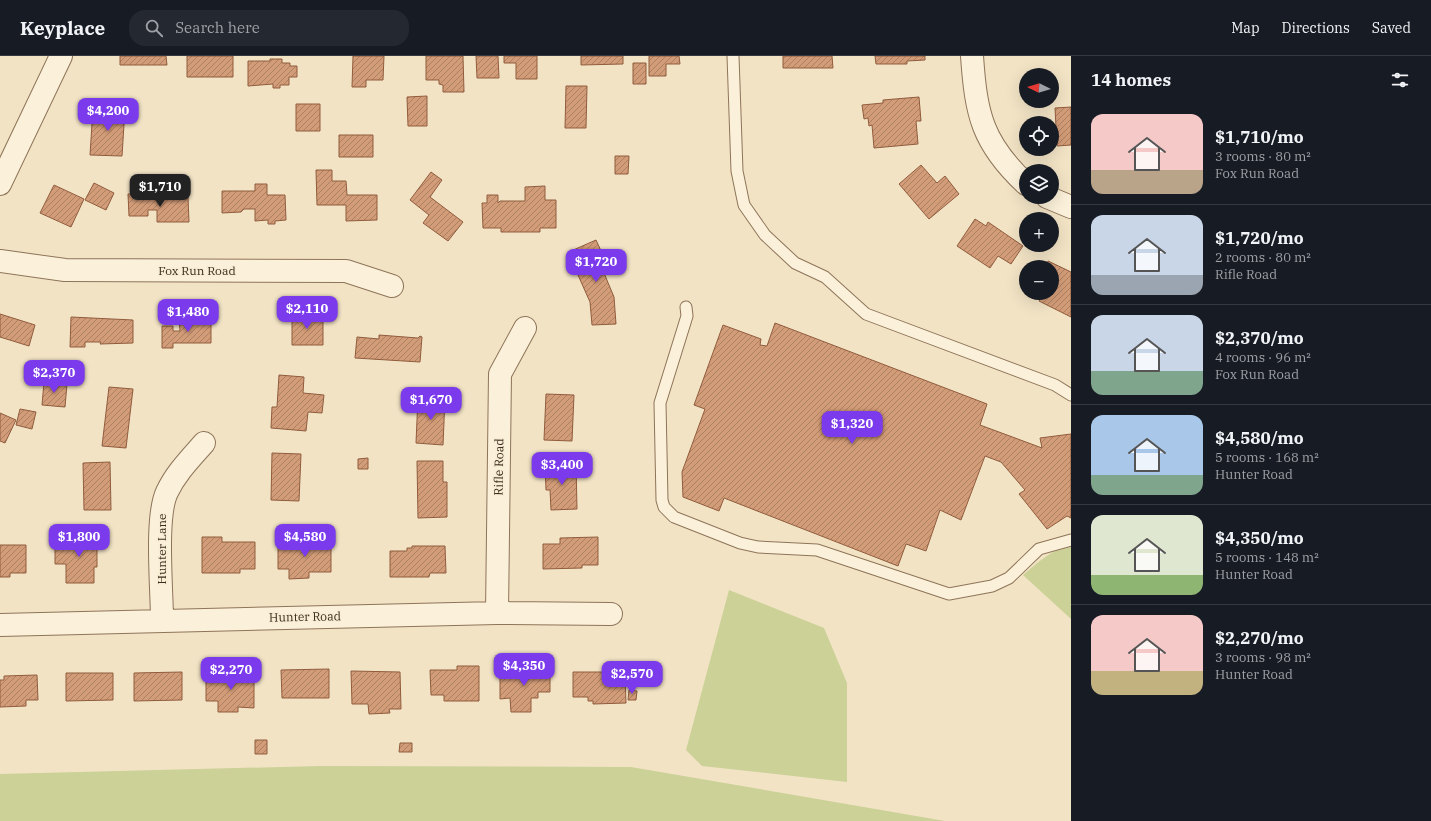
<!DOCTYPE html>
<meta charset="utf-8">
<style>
:root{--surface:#171b24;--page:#242831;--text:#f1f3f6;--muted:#9ea1a6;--line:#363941;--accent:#7c3aed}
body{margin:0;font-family:"IBM Plex Serif",serif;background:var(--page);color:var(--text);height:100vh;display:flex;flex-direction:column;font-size:15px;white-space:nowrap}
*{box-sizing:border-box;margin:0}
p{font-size:13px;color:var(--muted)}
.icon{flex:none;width:22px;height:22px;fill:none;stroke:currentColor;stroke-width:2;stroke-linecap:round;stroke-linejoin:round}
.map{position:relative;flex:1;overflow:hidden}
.panel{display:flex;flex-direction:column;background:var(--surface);width:360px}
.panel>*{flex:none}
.needle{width:26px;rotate:275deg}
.fabs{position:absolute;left:1019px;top:12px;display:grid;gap:8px}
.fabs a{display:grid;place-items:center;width:40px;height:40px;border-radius:50%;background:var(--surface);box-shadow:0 4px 16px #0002;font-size:20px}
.price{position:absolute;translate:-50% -34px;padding:0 9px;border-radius:8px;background:var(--accent);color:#fff;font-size:13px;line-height:26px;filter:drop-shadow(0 1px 2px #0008)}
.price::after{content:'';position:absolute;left:50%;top:24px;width:12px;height:9px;margin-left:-6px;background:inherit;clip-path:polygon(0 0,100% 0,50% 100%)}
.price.current{background:#222;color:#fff}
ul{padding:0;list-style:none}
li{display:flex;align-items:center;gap:12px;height:100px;padding:0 20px}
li+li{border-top:1px solid var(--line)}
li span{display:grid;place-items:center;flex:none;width:112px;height:80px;border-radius:12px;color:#555}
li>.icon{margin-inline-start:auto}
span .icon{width:48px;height:48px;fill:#fffc;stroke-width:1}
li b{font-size:17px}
h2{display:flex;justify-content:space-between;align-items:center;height:48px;padding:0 20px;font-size:17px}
header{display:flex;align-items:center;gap:24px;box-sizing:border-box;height:56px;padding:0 20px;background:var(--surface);border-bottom:1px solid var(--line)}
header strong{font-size:19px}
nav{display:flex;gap:22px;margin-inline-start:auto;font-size:14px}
.search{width:280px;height:36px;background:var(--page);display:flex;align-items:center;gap:10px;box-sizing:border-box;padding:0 14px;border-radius:16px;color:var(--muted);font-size:15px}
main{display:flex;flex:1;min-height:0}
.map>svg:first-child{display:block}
</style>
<header>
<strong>Keyplace</strong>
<div class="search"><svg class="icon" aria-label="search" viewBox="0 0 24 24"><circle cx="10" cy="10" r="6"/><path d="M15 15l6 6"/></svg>Search here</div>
<nav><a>Map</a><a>Directions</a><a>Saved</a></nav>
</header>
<main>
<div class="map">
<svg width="1071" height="765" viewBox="0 0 1071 765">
<defs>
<pattern id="building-hatch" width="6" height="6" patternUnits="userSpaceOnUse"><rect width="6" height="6" fill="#d39c78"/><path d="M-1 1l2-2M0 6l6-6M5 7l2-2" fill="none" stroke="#ac8062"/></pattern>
</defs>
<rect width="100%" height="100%" fill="#f2e3c5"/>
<path fill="#cbd197" d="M 1071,490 L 1071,563 L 1023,519 C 1038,507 1051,493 1071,490 Z
M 729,534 L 824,572 L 847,627 L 847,726 L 702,710 L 686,694 Z
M 321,710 L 631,711 L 945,765 L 0,765 L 0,718 Z"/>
<path fill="url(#building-hatch)" stroke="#905c3d" d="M 120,0 L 166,0 L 167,9 L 120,9 Z
M 187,0 L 233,0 L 233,21 L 187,21 Z
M 353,0 L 384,0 L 383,24 L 366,24 L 366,31 L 352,31 Z
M 426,0 L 463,0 L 464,36 L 443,36 L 443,29 L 439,28 L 439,24 L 426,24 Z
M 476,0 L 498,0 L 499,22 L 477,22 Z
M 504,0 L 537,0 L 537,23 L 516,23 L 516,7 L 504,7 Z
M 581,0 L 623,0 L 623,8 L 581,9 Z
M 649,0 L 679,0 L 680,8 L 666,8 L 666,20 L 649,20 Z
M 783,0 L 832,0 L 833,12 L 783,12 Z
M 875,0 L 925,0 L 925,4 L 907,5 L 907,8 L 876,8 Z
M 270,3 L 282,3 L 282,7 L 290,7 L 290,10 L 297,10 L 297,21 L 289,21 L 289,29 L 280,29 L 280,32 L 273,32 L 273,28 L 248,30 L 248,5 L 270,5 Z
M 633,7 L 646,7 L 646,28 L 633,28 Z
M 566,30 L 587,30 L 586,72 L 565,72 Z
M 427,40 L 427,70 L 408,70 L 407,41 Z
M 919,41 L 921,65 L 916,65 L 918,88 L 874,92 L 872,69 L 869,70 L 868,62 L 864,63 L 862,49 L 883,47 L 883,44 Z
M 296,48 L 320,48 L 320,75 L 296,75 Z
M 1071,51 L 1071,89 L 1057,90 L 1055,52 Z
M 93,52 L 125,53 L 122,100 L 90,99 Z
M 339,79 L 373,79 L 373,101 L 339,101 Z
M 615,100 L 629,100 L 628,118 L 615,118 Z
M 921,109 L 937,127 L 945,120 L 959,138 L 929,163 L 899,128 Z
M 316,114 L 332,114 L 332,125 L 346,125 L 347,139 L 377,139 L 377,164 L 346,165 L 346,149 L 317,149 Z
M 431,116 L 442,124 L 430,141 L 463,166 L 448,185 L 423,167 L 429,159 L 410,144 Z
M 94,127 L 114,137 L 106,154 L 85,144 Z
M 255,128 L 267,128 L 267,139 L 285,139 L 286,164 L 275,165 L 275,168 L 268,168 L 268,164 L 255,165 L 255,153 L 244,153 L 241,156 L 222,157 L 222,135 L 255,135 Z
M 54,129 L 84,143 L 71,171 L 40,157 Z
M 545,130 L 545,144 L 556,144 L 556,172 L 540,172 L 540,176 L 501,176 L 501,172 L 483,172 L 482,147 L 487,147 L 487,139 L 498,139 L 498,147 L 500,145 L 525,145 L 525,131 Z
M 148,137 L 148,142 L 188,141 L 189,166 L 157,166 L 157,154 L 148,154 L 148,160 L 129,160 L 128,138 Z
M 975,163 L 986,170 L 988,166 L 1023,190 L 1011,208 L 998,200 L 990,212 L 957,190 Z
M 596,184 L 610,214 L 604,217 L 614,241 L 616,268 L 592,269 L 590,246 L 574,210 L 577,208 L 571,195 Z
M 1048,205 L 1071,216 L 1071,261 L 1039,245 L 1040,243 L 1032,239 L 1033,237 L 1052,237 L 1052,211 L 1046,211 Z
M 292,257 L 314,257 L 314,262 L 323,262 L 323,289 L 292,289 Z
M 0,258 L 35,269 L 29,290 L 0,281 Z
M 71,261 L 133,264 L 133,287 L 100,288 L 101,286 L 85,286 L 85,291 L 70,291 Z
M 179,263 L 211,263 L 211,287 L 173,287 L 173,292 L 162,292 L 162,270 L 173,270 L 173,275 L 180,275 Z
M 775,267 L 987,348 L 980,369 L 1042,392 L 1040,382 L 1071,378 L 1071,462 L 1067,460 L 1047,473 L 1019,438 L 1025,434 L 1001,406 L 985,400 L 961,464 L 940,454 L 926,495 L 906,488 L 898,510 L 724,442 L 719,455 L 683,441 L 682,416 L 705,353 L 694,349 L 723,269 L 761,283 L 760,289 L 767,290 Z
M 379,279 L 418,282 L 420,280 L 422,281 L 420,306 L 355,302 L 357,281 L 379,283 Z
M 279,319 L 304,321 L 303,337 L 324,339 L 322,357 L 308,356 L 306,375 L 271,372 L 272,351 L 277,351 Z
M 44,326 L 67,328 L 65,351 L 42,349 Z
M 109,331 L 133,333 L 126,392 L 102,390 Z
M 546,338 L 574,339 L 572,385 L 544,384 Z
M 418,341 L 445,342 L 443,389 L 416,387 Z
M 20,353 L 36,356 L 32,373 L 16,369 Z
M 0,357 L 16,364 L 5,387 L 0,385 Z
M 272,397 L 301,398 L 299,445 L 271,444 Z
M 368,402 L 368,413 L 358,413 L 358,403 Z
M 417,405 L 443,405 L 443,426 L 447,426 L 447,461 L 418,462 Z
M 110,406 L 111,454 L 84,454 L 83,407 Z
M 576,408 L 577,453 L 551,454 L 550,434 L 546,434 L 545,409 Z
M 73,476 L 97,476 L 97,511 L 94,511 L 94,527 L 66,527 L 66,508 L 55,508 L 55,488 L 73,488 Z
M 202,481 L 222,481 L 222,486 L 255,486 L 255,513 L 240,513 L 240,517 L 202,517 Z
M 598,481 L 598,509 L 582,509 L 582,512 L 543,513 L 543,488 L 560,488 L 560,482 Z
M 331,486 L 331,516 L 309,516 L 309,522 L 289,523 L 289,513 L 278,513 L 278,487 Z
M 0,489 L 26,489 L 26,517 L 10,517 L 10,521 L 0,521 Z
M 412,490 L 445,490 L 446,517 L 430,517 L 429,521 L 390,521 L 390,495 L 407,495 L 407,492 L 412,492 Z
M 457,610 L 479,610 L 479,645 L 444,645 L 444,639 L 431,639 L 430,614 L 457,614 Z
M 550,612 L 550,636 L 538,636 L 538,642 L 531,642 L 531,656 L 511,656 L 510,642 L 500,643 L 500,616 L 515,616 L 515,613 Z
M 329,613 L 329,642 L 282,642 L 281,614 Z
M 351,615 L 400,616 L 401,653 L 389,653 L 390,657 L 369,658 L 368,648 L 352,648 Z
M 182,616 L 182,644 L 134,645 L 134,617 Z
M 218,616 L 254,616 L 254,652 L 238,651 L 238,656 L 218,656 L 218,645 L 206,645 L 206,621 L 218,621 Z
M 573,616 L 610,616 L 610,620 L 625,620 L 626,647 L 593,648 L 593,645 L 588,645 L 588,641 L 573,641 Z
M 66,617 L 113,617 L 113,644 L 66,645 Z
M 37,619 L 38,644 L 26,644 L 26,650 L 0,651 L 0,624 L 4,624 L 4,620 Z
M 629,634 L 637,635 L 636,644 L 628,644 Z
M 255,684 L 267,684 L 267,698 L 255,698 Z
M 400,687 L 412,687 L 412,696 L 399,696 Z"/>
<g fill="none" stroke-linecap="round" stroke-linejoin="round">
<defs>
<path id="service" d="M 733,0 L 737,115 L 744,149 L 765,179 L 795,207 L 825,221 L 866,258 L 1055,329 L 1071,339
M 686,251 L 687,260 L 660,347 L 662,444 L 664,451 L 674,461 L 740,487 L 758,491 L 817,494 L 949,538 L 992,530 L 1009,522 L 1039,493 L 1071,484"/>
<path id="minor" d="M 972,0 C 976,58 982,87 1026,128
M 0,128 L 61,0
M 1047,141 L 1071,151
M 0,205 L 65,214 L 346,215 L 392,230
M 497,557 L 500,318 L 525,272
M 162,564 C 162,534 155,461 167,436 C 176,417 190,403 204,387
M 0,569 L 497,557 L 611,558"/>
</defs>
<use href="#service" stroke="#8e7459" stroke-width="13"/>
<use href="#minor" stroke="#8e7459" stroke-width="24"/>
<use href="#service" stroke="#fbf0d9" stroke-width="11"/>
<use href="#minor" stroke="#fbf0d9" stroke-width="22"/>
</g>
<g text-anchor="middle" stroke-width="3" stroke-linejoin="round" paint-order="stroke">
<g font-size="12" fill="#3d2d1e" stroke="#f8edd5">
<text x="197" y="219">Fox Run Road</text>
<text transform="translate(499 411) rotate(-89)" y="4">Rifle Road</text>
<text transform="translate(162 493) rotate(-90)" y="4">Hunter Lane</text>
<text transform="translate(305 561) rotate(-1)" y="4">Hunter Road</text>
</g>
</g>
</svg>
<div class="fabs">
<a><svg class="needle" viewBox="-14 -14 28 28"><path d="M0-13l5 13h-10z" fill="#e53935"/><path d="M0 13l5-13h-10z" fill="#9ea1a6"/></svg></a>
<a><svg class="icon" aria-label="locate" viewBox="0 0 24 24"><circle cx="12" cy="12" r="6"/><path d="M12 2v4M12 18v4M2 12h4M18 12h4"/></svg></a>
<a><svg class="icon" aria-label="layers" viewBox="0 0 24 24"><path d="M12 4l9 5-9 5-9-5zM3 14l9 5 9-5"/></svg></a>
<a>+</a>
<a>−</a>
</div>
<b class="price" style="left:108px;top:76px">$4,200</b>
<b class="price current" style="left:160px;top:152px">$1,710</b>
<b class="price" style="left:596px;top:227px">$1,720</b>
<b class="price" style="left:307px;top:274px">$2,110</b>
<b class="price" style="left:188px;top:277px">$1,480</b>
<b class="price" style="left:54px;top:338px">$2,370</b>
<b class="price" style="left:431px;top:365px">$1,670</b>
<b class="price" style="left:852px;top:389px">$1,320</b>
<b class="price" style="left:562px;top:430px">$3,400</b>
<b class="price" style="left:79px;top:502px">$1,800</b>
<b class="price" style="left:305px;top:502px">$4,580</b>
<b class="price" style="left:524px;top:631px">$4,350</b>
<b class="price" style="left:231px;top:635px">$2,270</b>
<b class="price" style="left:632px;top:639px">$2,570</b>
</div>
<section class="panel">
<h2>14 homes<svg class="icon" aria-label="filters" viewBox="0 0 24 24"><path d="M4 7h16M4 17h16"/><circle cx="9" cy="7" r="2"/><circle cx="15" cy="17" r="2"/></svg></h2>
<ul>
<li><span style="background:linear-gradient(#f6c9c9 70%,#b9a48a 0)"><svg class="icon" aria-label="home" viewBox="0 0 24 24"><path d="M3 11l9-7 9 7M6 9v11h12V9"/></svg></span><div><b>$1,710/mo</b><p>3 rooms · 80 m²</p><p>Fox Run Road</p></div></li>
<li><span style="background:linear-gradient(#c9d6e8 75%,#9aa5b1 0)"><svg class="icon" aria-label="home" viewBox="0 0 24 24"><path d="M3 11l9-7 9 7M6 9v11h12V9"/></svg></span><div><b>$1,720/mo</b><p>2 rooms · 80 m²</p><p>Rifle Road</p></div></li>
<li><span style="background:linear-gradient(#c9d6e8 70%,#7fa58c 0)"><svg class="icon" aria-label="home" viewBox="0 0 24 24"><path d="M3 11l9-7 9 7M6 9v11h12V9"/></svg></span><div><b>$2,370/mo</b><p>4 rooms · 96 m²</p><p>Fox Run Road</p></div></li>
<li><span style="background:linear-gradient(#a9c7e8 75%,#7fa58c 0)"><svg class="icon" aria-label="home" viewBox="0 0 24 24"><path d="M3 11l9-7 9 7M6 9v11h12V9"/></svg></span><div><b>$4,580/mo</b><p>5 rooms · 168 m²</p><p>Hunter Road</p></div></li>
<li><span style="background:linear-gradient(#dfe7d0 75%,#8fb573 0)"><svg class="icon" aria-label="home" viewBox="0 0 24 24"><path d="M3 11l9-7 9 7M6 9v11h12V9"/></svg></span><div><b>$4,350/mo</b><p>5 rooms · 148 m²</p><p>Hunter Road</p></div></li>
<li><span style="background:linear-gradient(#f6c9c9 70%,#c2b280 0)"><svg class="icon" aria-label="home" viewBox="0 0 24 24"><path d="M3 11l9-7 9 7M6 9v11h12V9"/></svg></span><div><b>$2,270/mo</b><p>3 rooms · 98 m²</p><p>Hunter Road</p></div></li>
</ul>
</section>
</main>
